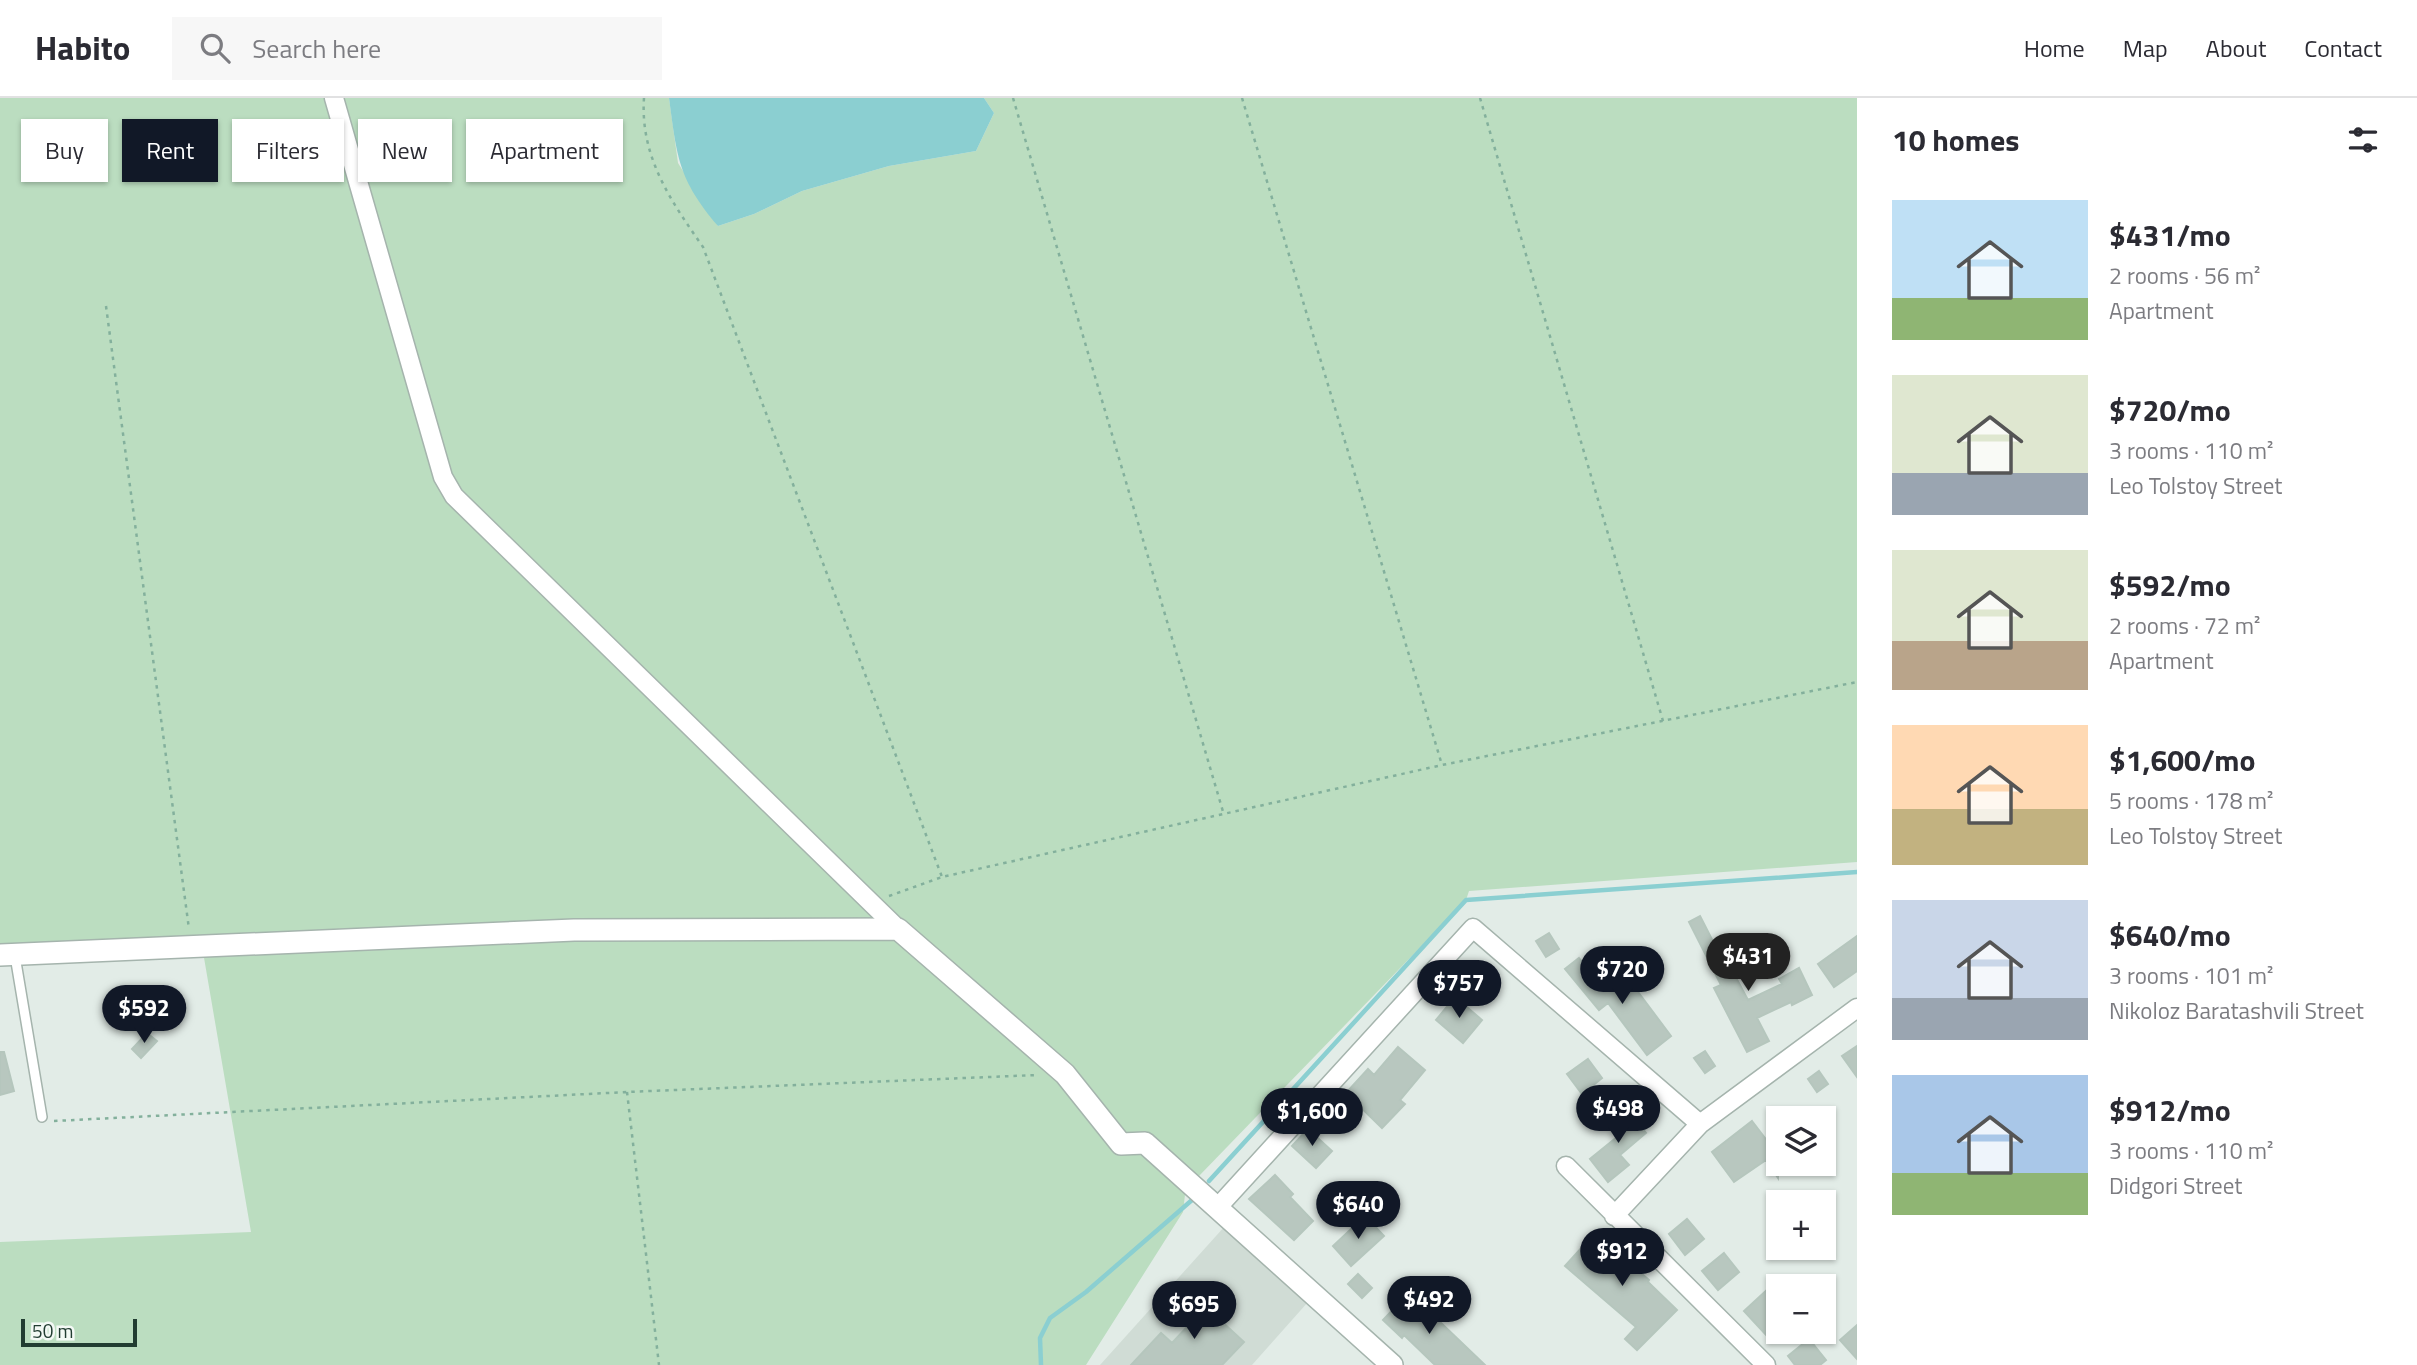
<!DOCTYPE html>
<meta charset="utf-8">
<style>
:root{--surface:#fff;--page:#f7f7f7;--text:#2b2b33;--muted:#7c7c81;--line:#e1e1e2;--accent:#111827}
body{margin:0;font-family:"Titillium Web",sans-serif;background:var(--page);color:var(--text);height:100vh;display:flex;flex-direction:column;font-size:26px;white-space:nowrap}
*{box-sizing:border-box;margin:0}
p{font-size:23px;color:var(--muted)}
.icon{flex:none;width:38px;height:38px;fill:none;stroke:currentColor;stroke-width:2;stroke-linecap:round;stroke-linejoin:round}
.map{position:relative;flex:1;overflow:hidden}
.drawer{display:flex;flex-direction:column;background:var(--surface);width:560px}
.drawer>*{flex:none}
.hud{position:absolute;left:21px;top:21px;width:665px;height:63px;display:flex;gap:14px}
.fabs{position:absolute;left:1766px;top:1008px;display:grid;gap:14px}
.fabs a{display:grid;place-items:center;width:70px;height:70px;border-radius:0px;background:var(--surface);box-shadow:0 2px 5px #0004;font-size:35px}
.scale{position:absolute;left:21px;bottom:18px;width:116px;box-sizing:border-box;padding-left:7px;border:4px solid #223d32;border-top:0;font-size:19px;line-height:24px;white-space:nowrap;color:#223d32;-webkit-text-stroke:5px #f3f9f5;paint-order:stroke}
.price{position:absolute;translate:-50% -60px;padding:0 16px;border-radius:24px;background:var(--accent);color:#fff;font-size:23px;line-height:46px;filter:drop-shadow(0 2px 4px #0008)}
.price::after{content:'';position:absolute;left:50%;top:42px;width:21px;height:16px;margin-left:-10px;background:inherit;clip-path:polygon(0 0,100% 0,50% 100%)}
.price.current{background:#222;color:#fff}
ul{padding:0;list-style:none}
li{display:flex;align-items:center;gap:21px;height:175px;padding:0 35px}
li span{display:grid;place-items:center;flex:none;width:196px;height:140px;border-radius:0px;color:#555}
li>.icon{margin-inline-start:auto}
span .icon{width:84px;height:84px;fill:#fffc;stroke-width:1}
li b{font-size:30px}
h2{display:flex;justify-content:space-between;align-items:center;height:84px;padding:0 35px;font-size:30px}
.chip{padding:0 24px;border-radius:0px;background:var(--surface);box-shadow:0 2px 5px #0004;font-size:24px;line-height:63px}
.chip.current{background:var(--accent);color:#fff}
header{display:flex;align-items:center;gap:42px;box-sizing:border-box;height:98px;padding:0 35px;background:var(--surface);border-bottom:2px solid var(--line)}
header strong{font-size:33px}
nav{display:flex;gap:38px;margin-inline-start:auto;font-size:24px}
.search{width:490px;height:63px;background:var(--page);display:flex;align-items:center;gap:18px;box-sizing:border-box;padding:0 24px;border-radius:0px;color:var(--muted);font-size:26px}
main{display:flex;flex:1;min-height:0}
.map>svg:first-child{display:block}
</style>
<header>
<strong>Habito</strong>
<div class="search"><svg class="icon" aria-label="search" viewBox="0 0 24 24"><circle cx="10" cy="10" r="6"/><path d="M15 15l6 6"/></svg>Search here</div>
<nav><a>Home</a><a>Map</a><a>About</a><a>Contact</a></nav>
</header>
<main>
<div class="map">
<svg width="1857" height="1267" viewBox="0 0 1857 1267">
<rect width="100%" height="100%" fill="#e2ece7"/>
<path fill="#d0dcd5" d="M 1225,1128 L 1308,1204 L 1252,1267 L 1100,1267 Z"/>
<path fill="#bbddc0" d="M 0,0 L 669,0 L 678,65 L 718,128 L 754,116 L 802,93 L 889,68 L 976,53 L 994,15 L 984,0 L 1857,0 L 1857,764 L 1469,793 L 1466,802 L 1199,1078 L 1145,1045 L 1186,1088 L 1183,1114 L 1086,1267 L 0,1267 L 0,1144 L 251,1134 L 202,848 L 0,857 Z"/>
<path fill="#8bcfd1" d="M 669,0 L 984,0 L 994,15 L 976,53 L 889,68 L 802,93 L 754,116 L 718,128 C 678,81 677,59 669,0 Z"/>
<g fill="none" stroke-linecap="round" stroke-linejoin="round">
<path stroke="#8bcfd1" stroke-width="4.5" d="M 1209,1083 L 1466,802 L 1857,774
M 1041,1267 L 1040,1240 L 1050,1220 L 1086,1194 L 1192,1102"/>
</g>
<path fill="#b8c7bf" stroke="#b5c6bd" stroke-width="2" d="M 1700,818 L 1723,863 L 1726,861 L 1748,902 L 1782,886 L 1779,881 L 1799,870 L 1812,897 L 1792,907 L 1791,904 L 1757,920 L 1769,943 L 1747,954 L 1714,890 L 1721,887 L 1689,824 Z
M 1549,835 L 1559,851 L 1546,859 L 1536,843 Z
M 1857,838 L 1857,873 L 1834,889 L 1818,866 Z
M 1579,860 L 1595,880 L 1606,871 L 1627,897 L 1635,890 L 1671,938 L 1647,957 L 1608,905 L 1599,912 L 1565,871 Z
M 1455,899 L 1482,922 L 1463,945 L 1436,922 Z
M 147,935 L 157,943 L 141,960 L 132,951 Z
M 1857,948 L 1857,979 L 1842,958 Z
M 1398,949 L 1425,972 L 1400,1002 L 1405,1006 L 1382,1030 L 1346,995 L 1368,971 L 1374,977 Z
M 1705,953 L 1715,968 L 1705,975 L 1694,960 Z
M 0,954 L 4,954 L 14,993 L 0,997 Z
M 1588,961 L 1602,980 L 1582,996 L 1567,976 Z
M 1819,973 L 1828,986 L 1817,994 L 1808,981 Z
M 1624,1009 L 1646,1035 L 1620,1057 L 1629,1067 L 1608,1084 L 1590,1061 L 1617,1039 L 1606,1025 Z
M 1752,1023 L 1778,1057 L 1778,1080 L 1766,1062 L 1734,1084 L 1712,1054 Z
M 1308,1031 L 1332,1053 L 1316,1070 L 1292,1048 Z
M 1275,1077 L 1293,1096 L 1290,1099 L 1313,1123 L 1294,1142 L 1249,1101 Z
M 1365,1118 L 1384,1138 L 1351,1168 L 1333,1148 Z
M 1687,1121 L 1704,1141 L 1685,1157 L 1669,1136 Z
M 1595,1135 L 1649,1182 L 1648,1184 L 1677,1212 L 1637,1252 L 1625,1241 L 1636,1229 L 1565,1168 Z
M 1724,1155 L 1739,1174 L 1718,1192 L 1702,1173 Z
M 1358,1176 L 1372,1190 L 1362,1200 L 1348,1186 Z
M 1768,1191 L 1778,1202 L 1778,1231 L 1769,1240 L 1744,1213 Z
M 1407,1197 L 1435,1224 L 1438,1222 L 1485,1267 L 1435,1267 L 1404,1237 L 1402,1240 L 1383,1222 Z
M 1194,1198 L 1244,1244 L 1222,1267 L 1131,1267 L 1161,1235 L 1172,1245 L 1188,1228 L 1177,1217 Z
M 1857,1227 L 1857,1261 L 1840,1242 Z
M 1809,1241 L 1826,1262 L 1820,1267 L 1795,1267 L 1788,1258 Z"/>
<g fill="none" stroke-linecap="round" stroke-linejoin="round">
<defs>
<path id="service" d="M 15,858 L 42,1019"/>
<path id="minor" d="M 334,0 L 443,379 L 454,398 L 898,831
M 1566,1068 L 1766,1267
M 1218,1109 L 1473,830 L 1700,1026
M 1614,1118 L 1700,1026 L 1857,910"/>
<path id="tertiary" d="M 0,857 L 574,832 L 898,831 L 1065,976 L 1121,1046 L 1145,1045 L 1392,1267"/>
</defs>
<use href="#service" stroke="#a5b4ad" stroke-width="12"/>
<use href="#minor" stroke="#a5b4ad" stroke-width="21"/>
<use href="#tertiary" stroke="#a5b4ad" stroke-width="24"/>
<path stroke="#83b09c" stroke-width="2.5" stroke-dasharray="3.5 5" stroke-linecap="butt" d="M 644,0 C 640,59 671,103 703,149 L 942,779
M 1013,0 L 1224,717
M 1242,0 L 1442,667
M 1480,0 L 1663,623
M 106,208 L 189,831
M 889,798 L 942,779 L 1442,667 L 1857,584
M 627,994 L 659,1267
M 54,1023 L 627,994 L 1037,977"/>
<use href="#service" stroke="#fff" stroke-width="9"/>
<use href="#minor" stroke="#fff" stroke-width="18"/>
<use href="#tertiary" stroke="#fff" stroke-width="21"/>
</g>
</svg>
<div class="fabs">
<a><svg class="icon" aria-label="layers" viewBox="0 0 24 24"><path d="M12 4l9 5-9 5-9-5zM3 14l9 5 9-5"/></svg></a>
<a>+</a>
<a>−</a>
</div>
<div class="scale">50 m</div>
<b class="price current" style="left:1748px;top:895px">$431</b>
<b class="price" style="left:1622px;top:908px">$720</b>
<b class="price" style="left:1459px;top:922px">$757</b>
<b class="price" style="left:144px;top:947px">$592</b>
<b class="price" style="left:1618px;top:1047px">$498</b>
<b class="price" style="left:1312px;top:1050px">$1,600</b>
<b class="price" style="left:1358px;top:1143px">$640</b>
<b class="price" style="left:1622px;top:1190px">$912</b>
<b class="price" style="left:1429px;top:1238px">$492</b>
<b class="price" style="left:1194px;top:1243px">$695</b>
<div class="hud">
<a class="chip">Buy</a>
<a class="chip current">Rent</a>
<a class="chip">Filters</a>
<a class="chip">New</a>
<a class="chip">Apartment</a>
</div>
</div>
<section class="drawer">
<h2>10 homes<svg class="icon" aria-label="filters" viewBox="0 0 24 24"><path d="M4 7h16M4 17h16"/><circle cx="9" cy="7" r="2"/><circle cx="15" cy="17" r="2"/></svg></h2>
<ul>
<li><span style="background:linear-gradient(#bfe0f5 70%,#8fb573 0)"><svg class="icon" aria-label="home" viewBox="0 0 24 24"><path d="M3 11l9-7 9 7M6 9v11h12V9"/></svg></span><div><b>$431/mo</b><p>2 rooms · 56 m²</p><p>Apartment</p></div></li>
<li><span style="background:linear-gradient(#dfe7d0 70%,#9aa5b1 0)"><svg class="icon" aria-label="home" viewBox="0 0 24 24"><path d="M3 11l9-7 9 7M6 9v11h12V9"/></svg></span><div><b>$720/mo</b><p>3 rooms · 110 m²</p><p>Leo Tolstoy Street</p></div></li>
<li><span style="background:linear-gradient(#dfe7d0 65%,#b9a48a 0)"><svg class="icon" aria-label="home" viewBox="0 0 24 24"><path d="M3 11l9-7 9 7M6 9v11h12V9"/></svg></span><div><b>$592/mo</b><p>2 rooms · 72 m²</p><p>Apartment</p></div></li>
<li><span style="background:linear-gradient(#ffd9b3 60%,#c2b280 0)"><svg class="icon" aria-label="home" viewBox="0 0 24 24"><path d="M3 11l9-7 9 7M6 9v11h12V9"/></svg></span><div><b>$1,600/mo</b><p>5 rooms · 178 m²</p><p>Leo Tolstoy Street</p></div></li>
<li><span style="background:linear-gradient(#c9d6e8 70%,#9aa5b1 0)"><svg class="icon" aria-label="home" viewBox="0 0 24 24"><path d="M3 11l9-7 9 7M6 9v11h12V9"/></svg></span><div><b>$640/mo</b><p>3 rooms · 101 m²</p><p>Nikoloz Baratashvili Street</p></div></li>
<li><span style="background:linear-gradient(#a9c7e8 70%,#8fb573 0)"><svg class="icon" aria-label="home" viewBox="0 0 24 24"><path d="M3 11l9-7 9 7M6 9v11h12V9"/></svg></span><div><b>$912/mo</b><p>3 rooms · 110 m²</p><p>Didgori Street</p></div></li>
</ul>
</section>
</main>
